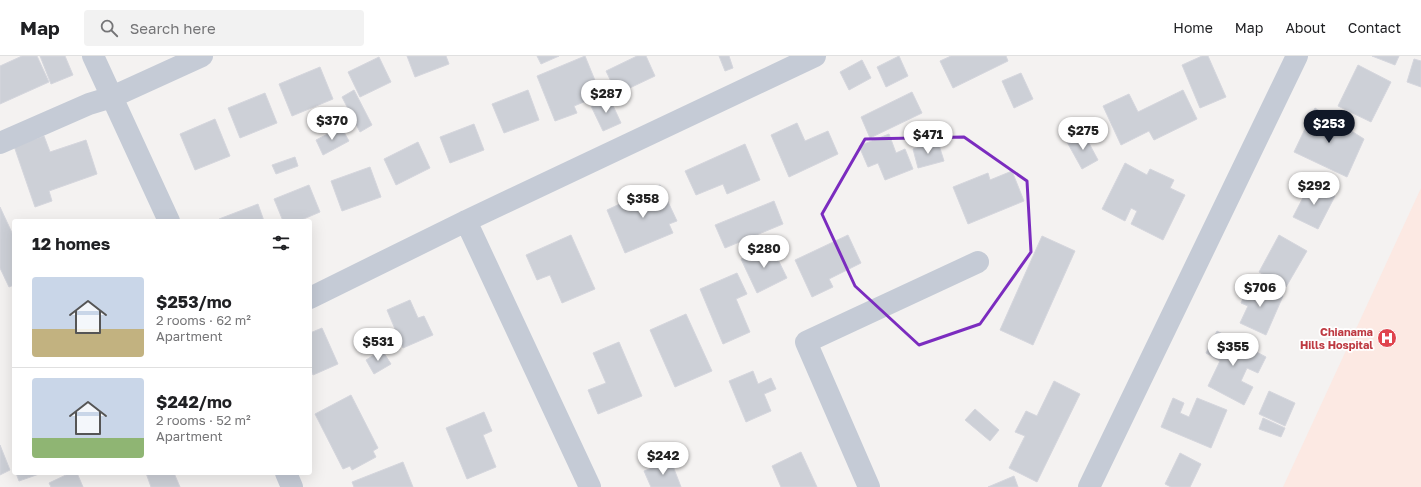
<!DOCTYPE html>
<meta charset="utf-8">
<style>
:root{--surface:#fff;--page:#f2f2f2;--text:#202124;--muted:#757577;--line:#e0e0e0;--accent:#111827}
body{margin:0;font-family:"Golos Text",sans-serif;background:var(--page);color:var(--text);height:100vh;display:flex;flex-direction:column;font-size:15px;white-space:nowrap}
*{box-sizing:border-box;margin:0}
p{font-size:13px;color:var(--muted)}
.icon{flex:none;width:22px;height:22px;fill:none;stroke:currentColor;stroke-width:2;stroke-linecap:round;stroke-linejoin:round}
.map{position:relative;flex:1;overflow:hidden}
.side{position:absolute;left:12px;top:163px;width:300px;height:256px;display:flex;flex-direction:column;background:var(--surface);border-radius:4px;box-shadow:0 4px 16px #0002}
.side>*{flex:none}
.price{position:absolute;translate:-50% -34px;padding:0 9px;border-radius:14px;background:#fff;color:#222;font-size:13px;line-height:26px;filter:drop-shadow(0 1px 2px #0008)}
.price::after{content:'';position:absolute;left:50%;top:24px;width:12px;height:9px;margin-left:-6px;background:inherit;clip-path:polygon(0 0,100% 0,50% 100%)}
.price.current{background:var(--accent);color:#fff}
ul{padding:0;list-style:none}
li{display:flex;align-items:center;gap:12px;height:100px;padding:0 20px}
li+li{border-top:1px solid var(--line)}
li span{display:grid;place-items:center;flex:none;width:112px;height:80px;border-radius:4px;color:#555}
li>.icon{margin-inline-start:auto}
span .icon{width:48px;height:48px;fill:#fffc;stroke-width:1}
li b{font-size:17px}
h2{display:flex;justify-content:space-between;align-items:center;height:48px;padding:0 20px;font-size:17px}
header{display:flex;align-items:center;gap:24px;box-sizing:border-box;height:56px;padding:0 20px;background:var(--surface);border-bottom:1px solid var(--line)}
header strong{font-size:19px}
nav{display:flex;gap:22px;margin-inline-start:auto;font-size:14px}
.search{width:280px;height:36px;background:var(--page);display:flex;align-items:center;gap:10px;box-sizing:border-box;padding:0 14px;border-radius:4px;color:var(--muted);font-size:15px}
.map>svg:first-child{display:block}
</style>
<header>
<strong>Map</strong>
<div class="search"><svg class="icon" aria-label="search" viewBox="0 0 24 24"><circle cx="10" cy="10" r="6"/><path d="M15 15l6 6"/></svg>Search here</div>
<nav><a>Home</a><a>Map</a><a>About</a><a>Contact</a></nav>
</header>
<div class="map">
<svg width="1421" height="431" viewBox="0 0 1421 431">
<rect width="100%" height="100%" fill="#f4f2f1"/>
<path fill="#fce9e3" d="M 1421,132 L 1421,431 L 1283,431 Z"/>
<path fill="#cdd0d7" stroke="#d5d6dd" d="M 22,0 L 37,0 L 49,26 L 0,48 L 0,10 Z
M 40,0 L 65,0 L 73,19 L 51,28 Z
M 407,0 L 446,0 L 449,8 L 415,21 Z
M 537,0 L 559,0 L 541,8 Z
M 585,0 L 601,39 L 574,50 L 577,57 L 555,65 L 537,20 Z
M 637,0 L 646,0 L 655,20 L 617,38 L 606,15 Z
M 719,0 L 729,0 L 733,12 L 725,15 Z
M 899,0 L 908,20 L 886,31 L 877,11 Z
M 951,0 L 1006,0 L 1008,5 L 953,32 L 940,5 Z
M 1202,0 L 1208,0 L 1226,41 L 1200,52 L 1182,9 Z
M 1372,0 L 1399,0 L 1395,9 Z
M 379,1 L 391,26 L 360,41 L 348,16 Z
M 1414,3 L 1421,5 L 1421,31 L 1407,26 Z
M 862,4 L 871,22 L 849,34 L 840,16 Z
M 1358,9 L 1391,26 L 1371,66 L 1338,50 Z
M 320,11 L 333,43 L 292,60 L 279,28 Z
M 1021,17 L 1033,43 L 1014,52 L 1002,25 Z
M 354,34 L 372,69 L 360,76 L 342,41 Z
M 528,34 L 539,64 L 504,77 L 492,48 Z
M 1183,34 L 1197,63 L 1154,84 L 1149,75 L 1121,89 L 1103,50 L 1129,38 L 1138,56 Z
M 912,36 L 922,57 L 870,82 L 861,61 Z
M 265,37 L 277,67 L 240,82 L 228,52 Z
M 609,41 L 621,67 L 603,75 L 591,50 Z
M 1315,52 L 1364,83 L 1347,121 L 1294,96 Z
M 215,63 L 230,100 L 195,114 L 180,78 Z
M 797,67 L 805,85 L 828,75 L 838,98 L 789,121 L 771,79 Z
M 474,68 L 484,94 L 450,107 L 440,81 Z
M 341,71 L 349,85 L 323,99 L 316,84 Z
M 1083,76 L 1098,104 L 1082,113 L 1067,86 Z
M 889,78 L 896,97 L 905,93 L 913,113 L 885,124 L 878,107 L 868,111 L 859,90 Z
M 44,80 L 50,96 L 86,84 L 97,118 L 49,135 L 52,145 L 35,151 L 14,90 Z
M 418,86 L 430,112 L 396,129 L 384,103 Z
M 938,86 L 944,105 L 918,112 L 913,93 Z
M 745,88 L 760,124 L 727,138 L 723,128 L 696,139 L 685,115 Z
M 295,101 L 298,110 L 276,118 L 272,109 Z
M 1125,107 L 1147,119 L 1150,113 L 1174,124 L 1170,132 L 1185,139 L 1163,184 L 1131,168 L 1137,155 L 1131,152 L 1125,165 L 1102,153 Z
M 370,111 L 381,141 L 342,155 L 331,125 Z
M 1012,115 L 1024,145 L 968,168 L 953,131 L 988,117 L 990,124 Z
M 1310,128 L 1335,140 L 1318,173 L 1293,161 Z
M 309,129 L 320,156 L 299,165 L 283,165 L 274,143 Z
M 660,129 L 677,165 L 669,168 L 673,177 L 625,197 L 607,154 Z
M 774,145 L 783,168 L 725,192 L 715,169 Z
M 258,148 L 264,165 L 220,165 L 219,163 Z
M 0,151 L 14,181 L 14,229 L 9,231 L 0,212 Z
M 571,179 L 595,233 L 562,247 L 550,219 L 537,224 L 526,199 Z
M 848,179 L 861,207 L 829,223 L 833,231 L 812,241 L 795,204 Z
M 1279,179 L 1307,195 L 1286,231 L 1259,216 Z
M 1042,180 L 1075,195 L 1033,289 L 1000,274 Z
M 771,189 L 787,222 L 757,237 L 741,203 Z
M 737,217 L 747,238 L 736,243 L 750,276 L 723,288 L 700,233 Z
M 1251,225 L 1283,240 L 1266,279 L 1240,267 L 1248,250 L 1241,247 Z
M 410,244 L 418,262 L 424,260 L 433,279 L 403,292 L 387,254 Z
M 686,258 L 712,315 L 675,331 L 650,274 Z
M 322,272 L 338,308 L 313,319 L 310,312 L 310,277 Z
M 1217,275 L 1266,301 L 1258,317 L 1247,312 L 1241,325 L 1253,331 L 1244,349 L 1208,330 L 1220,305 L 1206,297 Z
M 619,286 L 642,340 L 598,358 L 588,334 L 606,327 L 593,297 Z
M 382,294 L 391,308 L 374,318 L 366,304 Z
M 753,315 L 758,328 L 771,322 L 776,333 L 764,338 L 771,355 L 746,366 L 729,325 Z
M 1054,325 L 1080,338 L 1037,426 L 1009,412 L 1025,380 L 1015,376 L 1026,355 L 1037,360 Z
M 1269,335 L 1295,347 L 1285,370 L 1259,358 Z
M 351,339 L 378,392 L 373,395 L 376,401 L 352,414 L 350,410 L 343,413 L 315,358 Z
M 1173,342 L 1184,347 L 1180,357 L 1189,361 L 1197,342 L 1227,354 L 1211,392 L 1161,371 Z
M 975,353 L 999,374 L 990,385 L 965,364 Z
M 484,356 L 492,375 L 483,379 L 496,411 L 467,423 L 446,372 Z
M 1263,362 L 1285,372 L 1281,381 L 1259,373 Z
M 0,389 L 10,414 L 0,419 Z
M 801,396 L 817,431 L 781,431 L 772,410 Z
M 1180,397 L 1201,408 L 1190,431 L 1171,431 L 1165,428 Z
M 671,405 L 681,431 L 651,431 L 644,415 Z
M 403,406 L 413,431 L 354,431 L 352,426 Z
M 16,417 L 42,417 L 19,425 Z
M 70,417 L 77,417 L 83,431 L 51,431 L 49,427 Z
M 146,417 L 174,417 L 180,431 L 151,431 Z
M 1014,420 L 1018,431 L 988,431 Z"/>
<g fill="none" stroke-linecap="round" stroke-linejoin="round">
<path stroke="#c5cbd6" stroke-width="22" d="M 93,0 L 169,165
M 0,87 L 89,48 L 112,41 L 202,0
M 466,165 L 590,431
M 310,242 L 466,165 L 815,0
M 286,417 L 292,431
M 869,431 L 806,286 L 978,206
M 1089,431 L 1297,0"/>
</g>
<path fill="none" stroke="#7b2cbf" stroke-width="3" stroke-linejoin="round" d="M 964,81 L 1027,125 L 1031,196 L 980,268 L 919,289 L 855,230 L 822,158 L 865,83 Z"/>
<defs>
<symbol id="hospital-disc" viewBox="-11 -11 22 22"><circle r="9.5" fill="#e0444e" stroke="#fff"/><path d="M-5-5h3v3.5h4V-5h3V5h-3V1.5h-4V5h-3Z" fill="#fff"/></symbol>
</defs>
<g fill-rule="evenodd">
<use href="#hospital-disc" x="1376" y="271" width="22" height="22"/>
</g>
<g text-anchor="middle" stroke-width="3.5" stroke-linejoin="round" paint-order="stroke">
<g font-size="11" font-weight="bold" fill="#be3a42" stroke="#fff" text-anchor="end">
<text x="1373" y="280">Chianama<tspan x="1373" dy="13">Hills Hospital</tspan></text>
</g>
</g>
</svg>
<b class="price" style="left:606px;top:58px">$287</b>
<b class="price" style="left:332px;top:85px">$370</b>
<b class="price current" style="left:1329px;top:88px">$253</b>
<b class="price" style="left:1083px;top:95px">$275</b>
<b class="price" style="left:928px;top:99px">$471</b>
<b class="price" style="left:1314px;top:150px">$292</b>
<b class="price" style="left:643px;top:163px">$358</b>
<b class="price" style="left:764px;top:213px">$280</b>
<b class="price" style="left:1260px;top:252px">$706</b>
<b class="price" style="left:378px;top:306px">$531</b>
<b class="price" style="left:1233px;top:311px">$355</b>
<b class="price" style="left:663px;top:420px">$242</b>
<section class="side">
<h2>12 homes<svg class="icon" aria-label="filters" viewBox="0 0 24 24"><path d="M4 7h16M4 17h16"/><circle cx="9" cy="7" r="2"/><circle cx="15" cy="17" r="2"/></svg></h2>
<ul>
<li><span style="background:linear-gradient(#c9d6e8 65%,#c2b280 0)"><svg class="icon" aria-label="home" viewBox="0 0 24 24"><path d="M3 11l9-7 9 7M6 9v11h12V9"/></svg></span><div><b>$253/mo</b><p>2 rooms · 62 m²</p><p>Apartment</p></div></li>
<li><span style="background:linear-gradient(#c9d6e8 75%,#8fb573 0)"><svg class="icon" aria-label="home" viewBox="0 0 24 24"><path d="M3 11l9-7 9 7M6 9v11h12V9"/></svg></span><div><b>$242/mo</b><p>2 rooms · 52 m²</p><p>Apartment</p></div></li>
</ul>
</section>
</div>
